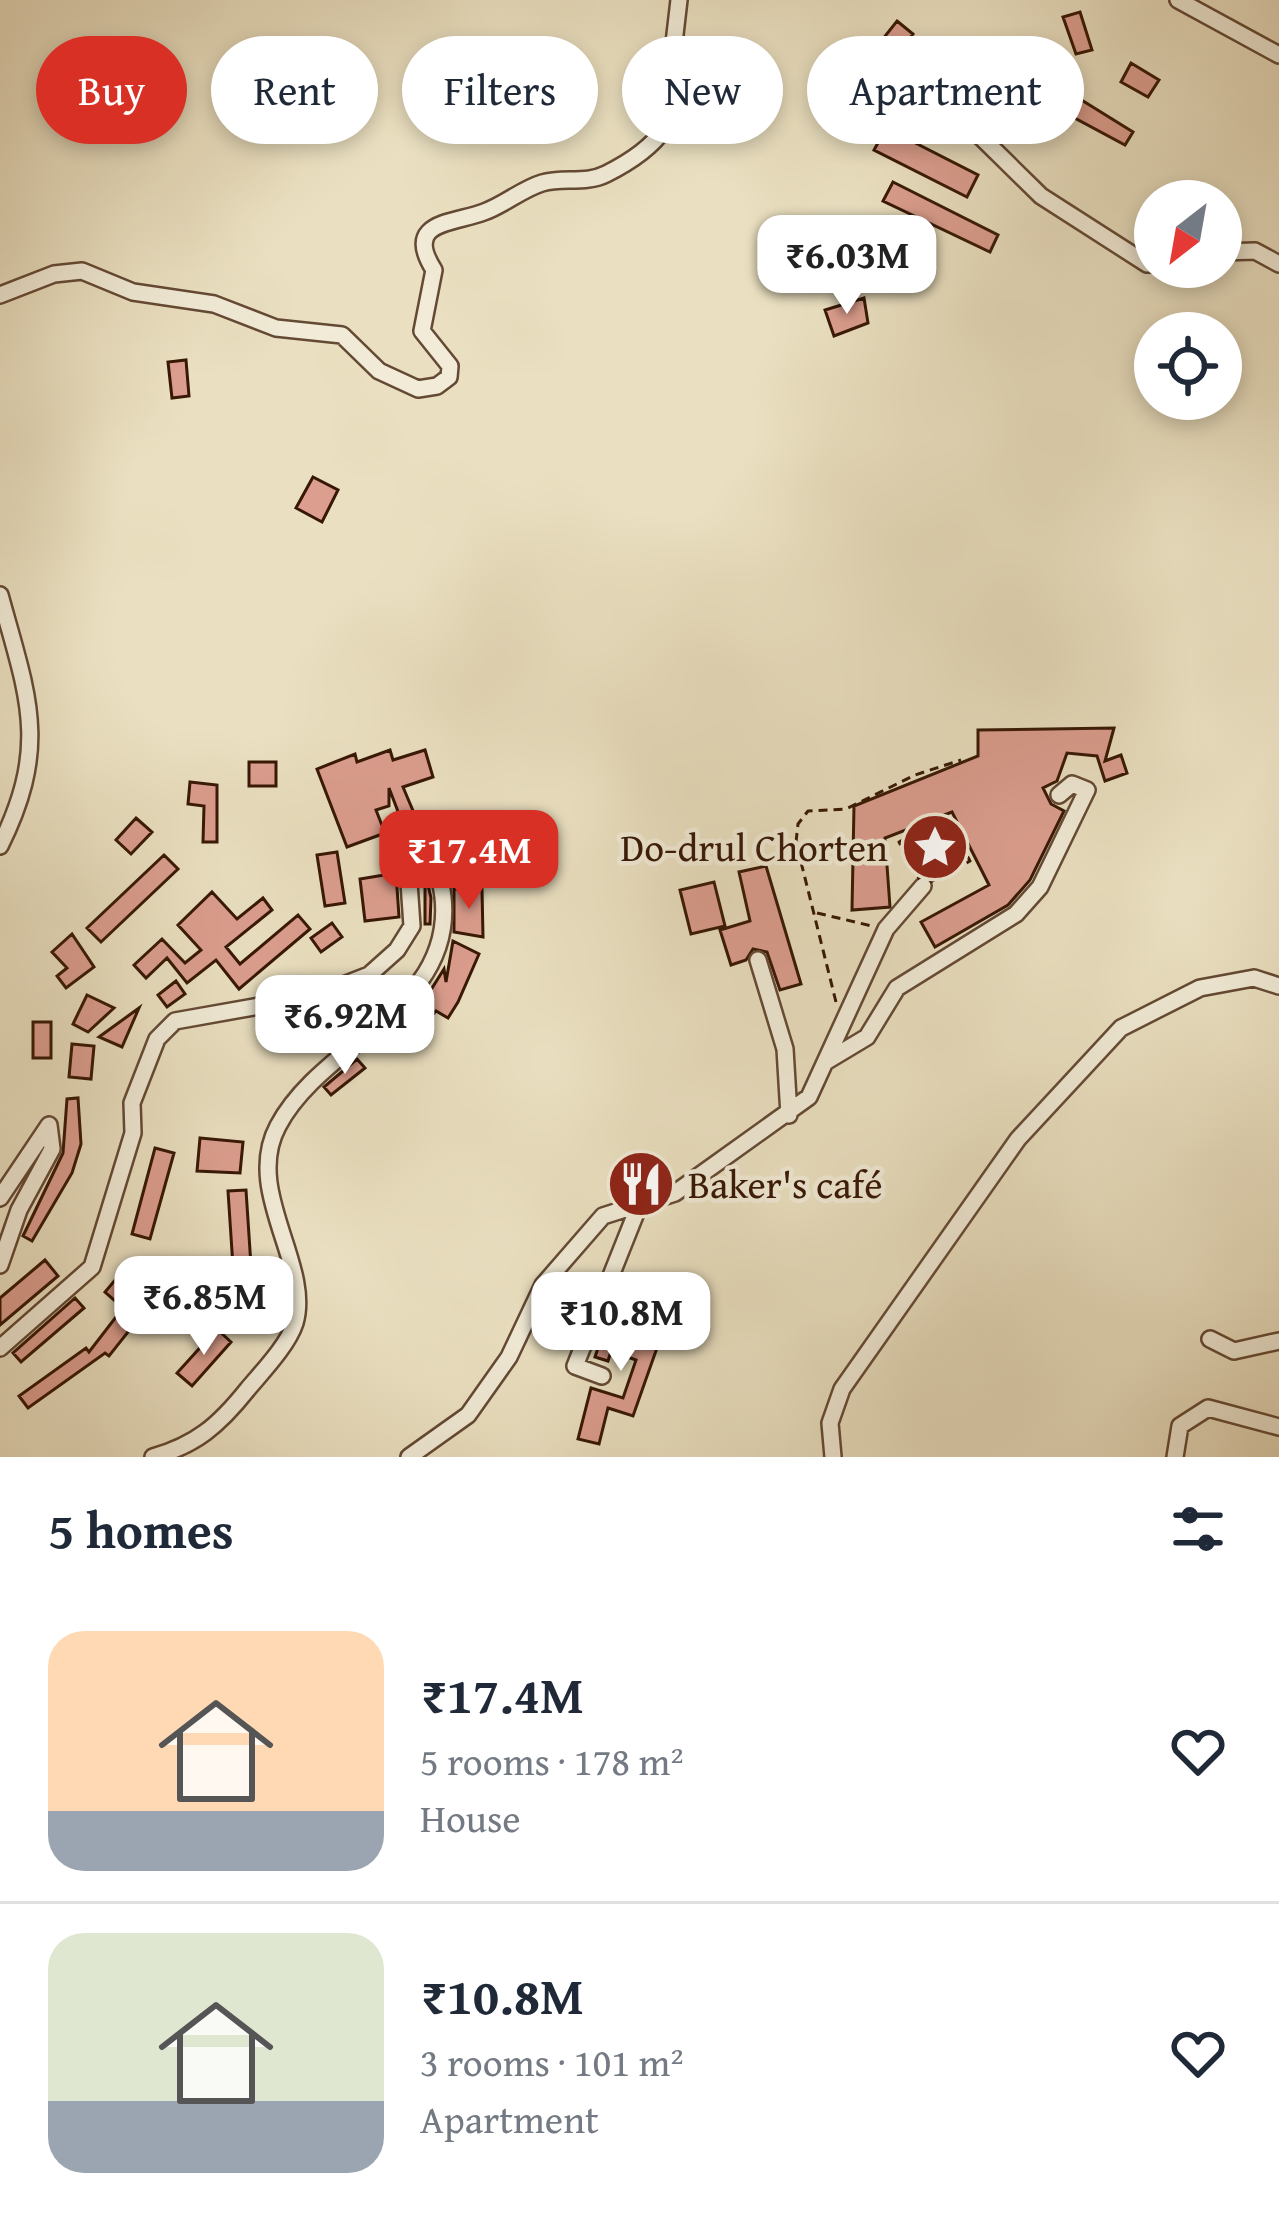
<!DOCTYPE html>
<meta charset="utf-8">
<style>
:root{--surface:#fff;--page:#f6f6f7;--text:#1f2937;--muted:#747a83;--line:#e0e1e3;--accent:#d93025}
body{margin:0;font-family:"Gentium Book Plus",serif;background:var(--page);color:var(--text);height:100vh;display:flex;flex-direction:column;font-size:45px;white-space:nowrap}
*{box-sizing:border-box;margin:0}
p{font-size:39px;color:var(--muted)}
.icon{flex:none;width:66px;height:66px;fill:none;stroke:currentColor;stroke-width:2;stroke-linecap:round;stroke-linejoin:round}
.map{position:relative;height:1457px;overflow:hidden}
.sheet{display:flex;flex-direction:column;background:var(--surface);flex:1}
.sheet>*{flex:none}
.guide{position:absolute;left:36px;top:36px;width:1209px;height:108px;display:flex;gap:24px}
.needle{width:78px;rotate:211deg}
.tools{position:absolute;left:1134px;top:180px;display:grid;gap:24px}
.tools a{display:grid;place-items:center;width:108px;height:108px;border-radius:50%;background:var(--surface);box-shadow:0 6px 18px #0003;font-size:60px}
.price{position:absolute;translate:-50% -102px;padding:0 27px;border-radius:24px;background:#fff;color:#222;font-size:39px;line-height:78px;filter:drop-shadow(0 3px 6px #0008)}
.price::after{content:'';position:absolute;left:50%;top:72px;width:36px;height:27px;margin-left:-18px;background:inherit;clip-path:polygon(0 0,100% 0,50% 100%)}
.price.on{background:var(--accent);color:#fff}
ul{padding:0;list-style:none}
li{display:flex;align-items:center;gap:36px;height:300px;padding:0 48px}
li+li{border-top:3px solid var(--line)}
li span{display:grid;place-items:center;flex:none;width:336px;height:240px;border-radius:36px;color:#555}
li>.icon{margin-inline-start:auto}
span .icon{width:144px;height:144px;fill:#fffc;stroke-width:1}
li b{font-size:51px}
h2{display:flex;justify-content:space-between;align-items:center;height:144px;padding:0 48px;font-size:51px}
.pill{padding:0 42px;border-radius:54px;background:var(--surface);box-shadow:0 6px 18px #0003;font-size:42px;line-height:108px}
.pill.on{background:var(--accent);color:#fff}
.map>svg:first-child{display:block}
</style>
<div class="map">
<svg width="1279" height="1457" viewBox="0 0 1279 1457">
<rect width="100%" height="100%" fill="#eae0c1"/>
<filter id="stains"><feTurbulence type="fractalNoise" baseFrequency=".00167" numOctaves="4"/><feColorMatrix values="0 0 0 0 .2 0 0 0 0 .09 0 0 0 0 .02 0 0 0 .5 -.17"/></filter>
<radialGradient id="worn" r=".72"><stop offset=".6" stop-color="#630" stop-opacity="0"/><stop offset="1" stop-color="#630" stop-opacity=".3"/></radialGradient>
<path fill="#dc9e8f" stroke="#371705" stroke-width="3" d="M 1080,12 L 1092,50 L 1076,54 L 1063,17 Z
M 897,21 L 913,34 L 876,82 L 859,69 Z
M 1131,63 L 1159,80 L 1148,97 L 1121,82 Z
M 1067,91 L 1133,132 L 1125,145 L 1058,109 Z
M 886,128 L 978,175 L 967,197 L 874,150 Z
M 893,182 L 998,235 L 990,252 L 883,201 Z
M 864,298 L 868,323 L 834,336 L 825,310 Z
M 186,360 L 189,396 L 172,398 L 168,362 Z
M 313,477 L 338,490 L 322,522 L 296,508 Z
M 1114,728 L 1105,761 L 1121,755 L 1127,773 L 1105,781 L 1097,756 L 1067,753 L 1057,781 L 1043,788 L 1051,804 L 1064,811 L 1030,880 L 1008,905 L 935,947 L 921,922 L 989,885 L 952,812 L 885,838 L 890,907 L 852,910 L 854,806 L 978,756 L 978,730 Z
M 390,750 L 393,760 L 425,750 L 433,777 L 403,787 L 427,844 L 413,851 L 406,813 L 399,814 L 389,788 L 389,806 L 376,810 L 385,833 L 347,847 L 317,769 L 355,754 L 357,762 Z
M 249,762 L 276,762 L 276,786 L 249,786 Z
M 190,782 L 217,785 L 217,842 L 203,842 L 204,806 L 188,804 Z
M 136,818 L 152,832 L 131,854 L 116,840 Z
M 337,852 L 345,903 L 325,906 L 317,855 Z
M 164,855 L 178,869 L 101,942 L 87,928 Z
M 766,866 L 801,984 L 780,990 L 767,952 L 753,949 L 746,960 L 731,965 L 720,930 L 750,921 L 739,872 Z
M 425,872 L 431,898 L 430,924 L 425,924 Z
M 396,873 L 399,917 L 365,921 L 360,879 Z
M 714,882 L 725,926 L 691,934 L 680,890 Z
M 454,889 L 482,889 L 483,937 L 454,932 Z
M 212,892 L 237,919 L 263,898 L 272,910 L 226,947 L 240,964 L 298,915 L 310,929 L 239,989 L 216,960 L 187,983 L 167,958 L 146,978 L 134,965 L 162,939 L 185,963 L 201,950 L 178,925 Z
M 332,923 L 342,937 L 321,952 L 311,938 Z
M 72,934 L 94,967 L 66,988 L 57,976 L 67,968 L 52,952 Z
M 453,941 L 479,954 L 458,1002 L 448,1018 L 436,1011 L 412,1038 L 406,1033 L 386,1050 L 378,1041 L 417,1012 L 444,969 L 446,982 Z
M 176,981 L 185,994 L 167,1007 L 158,995 Z
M 87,995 L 114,1008 L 88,1032 L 73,1024 Z
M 139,1008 L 122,1047 L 99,1037 Z
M 33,1022 L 51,1022 L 51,1058 L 33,1058 Z
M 72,1044 L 94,1046 L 91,1079 L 69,1077 Z
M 357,1059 L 365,1068 L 331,1095 L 324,1087 Z
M 78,1098 L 81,1144 L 72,1173 L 32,1241 L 23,1236 L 63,1153 L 67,1099 Z
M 200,1138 L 243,1142 L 240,1173 L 197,1171 Z
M 155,1148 L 174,1153 L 150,1239 L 132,1234 Z
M 246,1190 L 253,1296 L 235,1297 L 228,1191 Z
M 133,1259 L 163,1288 L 109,1356 L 105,1353 L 28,1408 L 19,1396 L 86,1348 L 89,1352 L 123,1308 L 105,1292 Z
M 45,1260 L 58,1276 L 0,1325 L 0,1298 Z
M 75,1298 L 84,1308 L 21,1362 L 13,1353 Z
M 610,1311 L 625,1316 L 621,1327 L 644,1335 L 648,1323 L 664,1328 L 633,1416 L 608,1408 L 599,1444 L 578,1439 L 591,1388 L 623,1398 L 636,1360 L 611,1351 L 608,1361 L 595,1357 L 599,1345 L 605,1347 Z
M 217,1329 L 231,1342 L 192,1386 L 177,1373 Z"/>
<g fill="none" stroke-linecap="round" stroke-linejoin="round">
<defs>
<path id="minor" d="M 1178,0 L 1279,55
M 921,78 L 1041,196 L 1147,264 L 1155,264
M 1221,252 L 1255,251 L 1279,264
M 0,295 L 54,274 L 82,271 L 133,292 L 214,304 L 276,328 L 342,335 L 379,371 L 418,389 L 437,386 L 449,377 L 450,366 L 422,331 L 434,270 C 403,221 452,224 484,212 C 504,205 522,189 542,183 C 563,177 586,184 606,174 C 628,163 651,148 664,129 L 679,0
M 0,595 C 28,697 50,745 0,846
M 758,960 L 785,1049 L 789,1115
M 827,1061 L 867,1037 L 897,988 L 1016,914 L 1040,887 L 1087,790 L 1072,784 L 1059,795
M 0,1198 L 49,1125 L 52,1149 L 19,1210 L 0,1265
M 1210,1339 L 1234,1351 L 1279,1341
M 0,1348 L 92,1267 L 133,1133 L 132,1103 L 157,1039 L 175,1021 L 315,996 L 369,975 L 397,950 L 412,926 L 408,868 L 427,856 C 438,864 441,882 443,897 C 455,1009 322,1042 278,1126 C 243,1191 312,1264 295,1323 C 288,1345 262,1372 247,1390 C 219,1425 196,1445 153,1457
M 602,1376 L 575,1366 L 640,1203
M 409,1457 L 468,1415 L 509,1357 L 543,1285 L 603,1216 L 675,1193 L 809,1097 L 886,929 L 923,886
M 833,1457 L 830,1423 L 842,1389 L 1018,1139 L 1121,1028 L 1200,988 L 1254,978 L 1279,986
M 1175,1457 L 1180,1426 L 1208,1408 L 1279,1427"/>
</defs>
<use href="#minor" stroke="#644934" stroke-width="20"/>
<path stroke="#371705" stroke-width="3" stroke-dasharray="9 6" stroke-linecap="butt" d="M 946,817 L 970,861 L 923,886 L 899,842 Z
M 817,913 L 872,926
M 836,1002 L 796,842 L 798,824 L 808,811 L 846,809 L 915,775 L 961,760"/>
<use href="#minor" stroke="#f1ebd7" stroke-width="15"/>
</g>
<defs>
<symbol id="sight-disc" viewBox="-11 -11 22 22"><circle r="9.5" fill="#8f2418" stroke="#f1ebd7"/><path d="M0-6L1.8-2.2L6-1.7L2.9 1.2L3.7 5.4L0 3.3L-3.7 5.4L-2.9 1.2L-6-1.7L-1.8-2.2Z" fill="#fff"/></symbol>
<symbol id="restaurant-disc" viewBox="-11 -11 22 22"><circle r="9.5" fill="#8f2418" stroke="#f1ebd7"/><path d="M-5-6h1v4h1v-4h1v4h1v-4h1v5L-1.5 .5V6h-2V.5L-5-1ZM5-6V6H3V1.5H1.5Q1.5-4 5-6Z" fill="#fff"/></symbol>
</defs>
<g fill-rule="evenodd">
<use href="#sight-disc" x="897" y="809" width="76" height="76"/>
<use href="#restaurant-disc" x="603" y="1146" width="76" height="76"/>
</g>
<g text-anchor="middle" stroke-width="9" stroke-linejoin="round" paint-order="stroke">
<g font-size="39" fill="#371705" stroke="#f1ebd7" text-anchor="end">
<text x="888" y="861">Do-drul Chorten</text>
<text x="688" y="1198" text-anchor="start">Baker's café</text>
</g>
</g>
<rect width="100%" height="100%" filter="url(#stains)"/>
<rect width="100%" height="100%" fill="url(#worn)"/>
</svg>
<div class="tools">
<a><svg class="needle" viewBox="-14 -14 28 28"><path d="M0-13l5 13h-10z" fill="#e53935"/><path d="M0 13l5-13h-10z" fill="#747a83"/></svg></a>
<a><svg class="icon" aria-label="locate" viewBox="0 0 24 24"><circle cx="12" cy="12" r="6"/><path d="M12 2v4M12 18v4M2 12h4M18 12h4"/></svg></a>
</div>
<b class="price" style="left:847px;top:317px">₹6.03M</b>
<b class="price on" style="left:469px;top:912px">₹17.4M</b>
<b class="price" style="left:345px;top:1077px">₹6.92M</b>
<b class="price" style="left:204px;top:1358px">₹6.85M</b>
<b class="price" style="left:621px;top:1374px">₹10.8M</b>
<div class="guide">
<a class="pill on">Buy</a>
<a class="pill">Rent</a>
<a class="pill">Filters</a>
<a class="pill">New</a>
<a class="pill">Apartment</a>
</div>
</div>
<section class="sheet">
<h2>5 homes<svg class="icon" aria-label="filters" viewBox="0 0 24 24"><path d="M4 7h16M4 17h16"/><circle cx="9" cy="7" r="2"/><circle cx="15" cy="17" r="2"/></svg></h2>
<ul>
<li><span style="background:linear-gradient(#ffd9b3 75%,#9aa5b1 0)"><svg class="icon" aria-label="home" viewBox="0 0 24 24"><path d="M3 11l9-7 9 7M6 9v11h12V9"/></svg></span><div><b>₹17.4M</b><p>5 rooms · 178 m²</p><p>House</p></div><svg class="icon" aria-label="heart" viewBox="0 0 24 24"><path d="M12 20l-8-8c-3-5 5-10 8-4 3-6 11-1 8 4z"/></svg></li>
<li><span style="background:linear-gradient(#dfe7d0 70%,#9aa5b1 0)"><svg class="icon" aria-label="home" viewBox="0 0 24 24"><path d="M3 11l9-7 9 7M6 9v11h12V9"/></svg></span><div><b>₹10.8M</b><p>3 rooms · 101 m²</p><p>Apartment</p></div><svg class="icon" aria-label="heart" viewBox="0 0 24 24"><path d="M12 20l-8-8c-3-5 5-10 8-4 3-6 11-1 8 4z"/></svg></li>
</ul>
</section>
